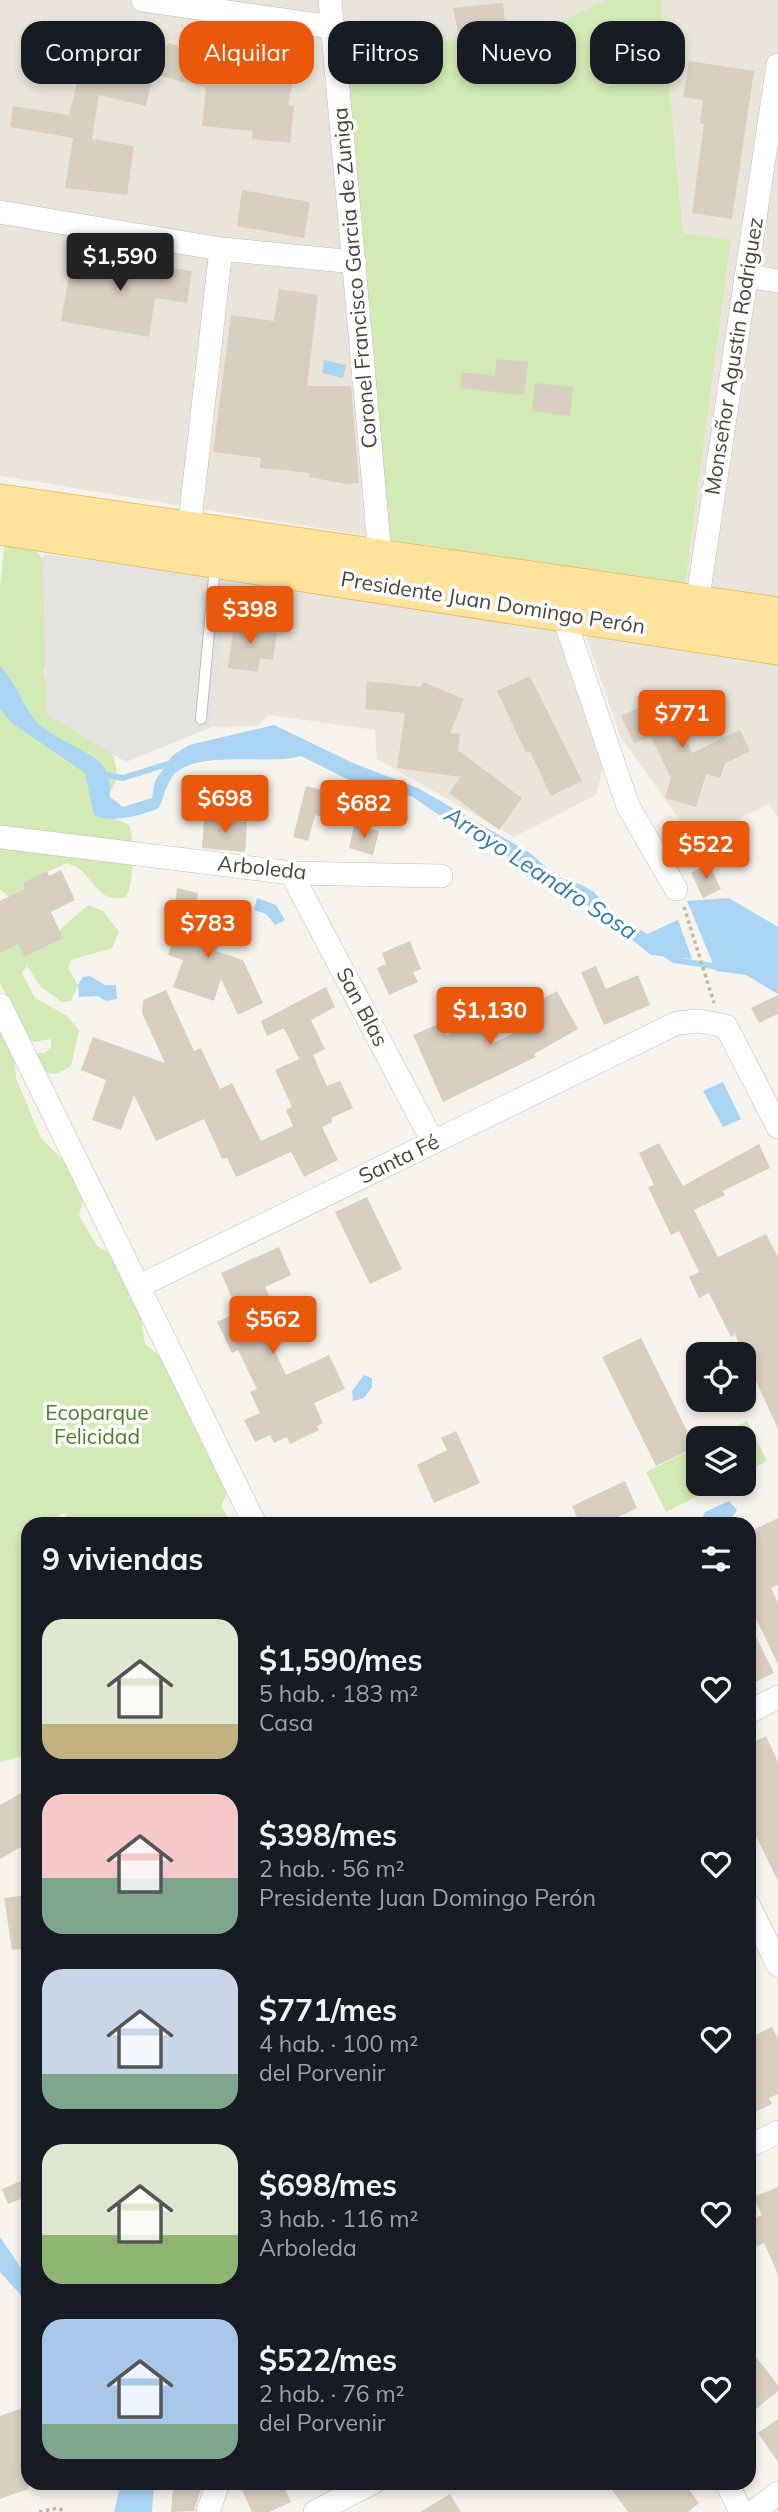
<!DOCTYPE html>
<html lang="es">
<meta charset="utf-8">
<style>
:root{--surface:#171b24;--page:#20242c;--text:#f1f3f6;--muted:#9ea1a6;--accent:#ea580c}
body{margin:0;font-family:Mulish,sans-serif;background:var(--page);color:var(--text);height:100vh;display:flex;flex-direction:column;font-size:26px;white-space:nowrap}
*{box-sizing:border-box;margin:0}
p{font-size:23px;color:var(--muted)}
.icon{flex:none;width:38px;height:38px;fill:none;stroke:currentColor;stroke-width:2;stroke-linecap:round;stroke-linejoin:round}
.map{position:relative;flex:1;overflow:hidden}
.drawer{position:absolute;left:21px;top:1517px;width:735px;height:973px;display:flex;flex-direction:column;background:var(--surface);border-radius:21px;box-shadow:0 4px 10px #0003}
.drawer>*{flex:none}
.hud{position:absolute;left:21px;top:21px;width:737px;height:63px;display:flex;gap:14px}
.tools{position:absolute;left:686px;top:1342px;display:grid;gap:14px}
.tools a{display:grid;place-items:center;width:70px;height:70px;border-radius:14px;background:var(--surface);box-shadow:0 4px 10px #0003;font-size:35px}
.price{position:absolute;translate:-50% -60px;padding:0 16px;border-radius:7px;background:var(--accent);color:#fff;font-size:23px;line-height:46px;filter:drop-shadow(0 2px 4px #0008)}
.price::after{content:'';position:absolute;left:50%;top:42px;width:21px;height:16px;margin-left:-10px;background:inherit;clip-path:polygon(0 0,100% 0,50% 100%)}
.price.active{background:#222;color:#fff}
ul{padding:0;list-style:none}
li{display:flex;align-items:center;gap:21px;height:175px;padding:0 21px}
li span{display:grid;place-items:center;flex:none;width:196px;height:140px;border-radius:21px;color:#555}
li>.icon{margin-inline-start:auto}
span .icon{width:84px;height:84px;fill:#fffc;stroke-width:1}
li b{font-size:30px}
h2{display:flex;justify-content:space-between;align-items:center;height:84px;padding:0 21px;font-size:30px}
.tag{padding:0 24px;border-radius:21px;background:var(--surface);box-shadow:0 4px 10px #0003;font-size:24px;line-height:63px}
.tag.active{background:var(--accent);color:#fff}
.map>svg:first-child{display:block}
</style>
<div class="map">
<svg width="778" height="2512" viewBox="0 0 778 2512">
<rect width="100%" height="100%" fill="#f6f3ec"/>
<path fill="#eae5da" d="M 0,0 L 607,0 L 531,35 L 346,49 L 385,539 L 0,476 Z
M 661,0 L 778,0 L 778,597 L 685,584 L 731,240 L 683,233 Z
M 229,578 L 557,630 L 605,760 L 596,795 L 514,837 L 377,759 L 375,730 L 269,715 L 257,726 L 212,727 Z
M 584,630 L 778,660 L 778,818 L 769,804 L 694,840 L 620,736 Z"/>
<path fill="#d2eab5" d="M 607,0 L 661,0 L 683,233 L 731,240 L 685,584 L 385,539 L 345,48 L 531,35 Z
M 5,538 L 27,541 L 44,560 L 49,663 L 44,670 C 47,708 85,731 112,753 C 119,771 119,785 104,798 L 104,814 L 129,825 C 135,839 134,883 126,897 C 103,904 95,884 83,872 C 79,868 72,865 67,863 L 43,874 L 17,904 L 0,889 L 0,587 Z
M 88,905 L 103,911 L 119,932 L 112,948 L 71,960 L 68,968 L 78,985 L 71,1001 L 62,1002 L 41,987 L 27,966 L 22,973 L 35,998 L 67,1016 L 79,1030 L 71,1066 L 57,1074 L 39,1072 L 30,1059 L 36,1053 L 45,1053 L 51,1047 L 51,1039 L 34,1042 L 26,1037 L 0,982 L 0,920 L 55,934 Z
M 0,1002 L 13,1048 L 16,1078 L 41,1138 L 76,1173 L 83,1199 L 79,1216 L 98,1247 L 114,1255 L 145,1317 L 142,1326 L 145,1344 L 183,1374 L 229,1490 L 221,1506 L 232,1524 L 70,1524 L 65,1513 L 42,1524 L 28,1524 L 28,1630 L 23,1634 L 28,1649 L 28,1755 L 0,1762 Z
M 747,1421 L 767,1461 L 744,1473 L 744,1438 L 713,1438 Z
M 698,1446 L 698,1484 L 722,1484 L 666,1512 L 646,1472 Z"/>
<path fill="#e5e3e0" d="M 43,554 L 229,578 L 212,727 L 126,762 L 46,714 Z"/>
<path fill="#a9d4f2" d="M 324,360 L 346,365 L 343,378 L 322,373 Z
M 0,666 C 17,683 22,707 39,724 C 55,740 93,752 103,766 C 110,776 110,786 110,797 L 123,807 L 152,798 L 155,781 L 173,755 L 189,745 L 274,725 L 353,763 L 418,788 L 530,853 L 557,877 L 582,885 L 594,892 L 612,913 L 647,934 L 678,920 L 692,959 L 651,955 L 591,907 L 553,886 L 531,881 L 501,850 L 469,828 L 446,820 L 413,797 L 387,788 L 357,784 L 301,756 C 270,766 193,748 172,777 C 166,786 163,798 159,808 C 143,815 110,824 94,815 L 85,773 L 12,723 L 0,709 Z
M 257,898 L 276,905 L 285,920 L 275,925 L 266,914 L 254,910 Z
M 729,898 L 778,927 L 778,994 L 746,975 L 716,971 L 687,901 Z
M 90,976 L 105,985 L 116,985 L 117,999 L 106,1001 L 98,996 L 79,997 L 78,985 L 83,977 Z
M 723,1082 L 741,1119 L 723,1127 L 703,1091 Z
M 364,1375 L 372,1378 L 372,1387 L 364,1398 L 353,1401 L 352,1391 Z
M 729,1501 L 737,1510 C 730,1524 714,1524 700,1524 L 705,1512 Z
M 0,2237 L 28,2278 L 28,2310 L 20,2294 L 0,2272 Z
M 121,2483 L 154,2483 L 152,2512 L 114,2512 Z"/>
<g fill="none" stroke-linecap="round" stroke-linejoin="round">
<path stroke="#a9d4f2" stroke-width="6" d="M 101,774 L 123,778 L 171,763
M 666,955 L 674,960 L 719,967"/>
</g>
<path fill="#d8cfc1" d="M 503,3 L 505,22 L 479,25 L 458,32 L 453,8 Z
M 129,38 L 167,46 L 168,43 L 209,53 L 209,48 L 261,53 L 262,47 L 298,54 L 288,105 L 294,106 L 290,143 L 252,139 L 253,131 L 202,126 L 206,88 L 153,74 L 146,106 L 99,95 L 92,139 L 134,146 L 127,195 L 65,188 L 73,138 L 10,127 L 13,106 L 69,115 L 88,39 L 127,49 Z
M 689,61 L 754,71 L 732,219 L 692,213 L 704,124 L 700,123 L 703,100 L 683,97 Z
M 242,190 L 310,202 L 304,238 L 237,226 Z
M 73,252 L 192,271 L 187,303 L 155,298 L 149,337 L 61,321 Z
M 279,289 L 318,295 L 307,386 L 351,386 L 359,483 L 346,484 L 309,477 L 310,473 L 260,468 L 261,458 L 213,452 L 231,315 L 274,321 Z
M 497,359 L 528,362 L 524,395 L 460,388 L 462,372 L 495,376 Z
M 535,383 L 573,387 L 570,416 L 532,411 Z
M 235,617 L 256,620 L 255,630 L 277,633 L 273,660 L 260,658 L 258,672 L 228,668 Z
M 530,676 L 582,781 L 551,796 L 530,751 L 526,753 L 497,691 Z
M 367,681 L 421,687 L 423,682 L 464,699 L 450,733 L 460,734 L 458,750 L 522,798 L 499,830 L 449,793 L 460,777 L 397,768 L 405,713 L 365,709 Z
M 665,695 L 692,753 L 740,730 L 750,751 L 725,763 L 720,778 L 706,774 L 696,807 L 665,798 L 671,778 L 655,745 L 650,736 L 634,744 L 621,716 Z
M 348,785 L 368,790 L 359,826 L 315,815 L 308,841 L 293,837 L 306,786 L 345,796 Z
M 204,819 L 247,822 L 245,852 L 202,848 Z
M 354,825 L 379,831 L 373,855 L 349,848 Z
M 709,864 L 721,889 L 703,898 L 691,873 Z
M 61,870 L 75,900 L 51,912 L 63,938 L 24,957 L 18,944 L 0,953 L 0,901 L 25,889 L 23,883 L 47,871 L 49,876 Z
M 177,888 L 198,893 L 194,927 L 221,936 L 216,951 L 243,960 L 263,1003 L 238,1015 L 221,979 L 214,1001 L 173,987 L 183,960 L 168,955 L 175,934 L 172,933 Z
M 410,941 L 421,969 L 413,972 L 418,982 L 389,995 L 377,968 L 386,964 L 382,953 Z
M 596,966 L 606,989 L 638,975 L 650,1005 L 604,1025 L 581,972 Z
M 326,987 L 335,1007 L 311,1020 L 325,1049 L 313,1055 L 327,1086 L 340,1081 L 353,1108 L 331,1118 L 332,1122 L 322,1127 L 338,1160 L 304,1177 L 291,1152 L 236,1177 L 227,1158 L 222,1159 L 204,1119 L 156,1141 L 134,1095 L 121,1130 L 92,1120 L 106,1080 L 81,1070 L 93,1037 L 165,1063 L 142,1013 L 143,1000 L 166,990 L 194,1051 L 201,1048 L 220,1089 L 232,1083 L 261,1141 L 293,1126 L 286,1110 L 292,1107 L 275,1070 L 299,1059 L 284,1028 L 267,1036 L 261,1021 Z
M 557,991 L 578,1029 L 534,1054 L 536,1057 L 443,1102 L 413,1035 L 441,1023 L 447,1035 L 483,1017 L 495,1042 L 532,1024 L 524,1009 Z
M 778,995 L 778,1014 L 759,1023 L 751,1008 Z
M 659,1143 L 683,1186 L 759,1144 L 770,1168 L 723,1191 L 725,1195 L 694,1210 L 718,1257 L 766,1234 L 778,1257 L 778,1429 L 735,1335 L 731,1337 L 709,1293 L 699,1298 L 689,1277 L 699,1272 L 679,1231 L 671,1235 L 648,1187 L 654,1185 L 639,1153 Z
M 367,1197 L 402,1269 L 370,1284 L 335,1212 Z
M 279,1247 L 291,1275 L 265,1287 L 277,1312 L 260,1320 L 286,1375 L 329,1355 L 345,1389 L 314,1403 L 323,1423 L 317,1426 L 319,1430 L 290,1444 L 287,1437 L 274,1443 L 270,1435 L 255,1442 L 244,1420 L 260,1413 L 250,1392 L 257,1389 L 238,1350 L 232,1353 L 217,1322 L 238,1312 L 221,1273 Z
M 641,1338 L 695,1447 L 656,1466 L 602,1357 Z
M 456,1431 L 480,1483 L 434,1503 L 417,1465 L 447,1450 L 441,1438 Z
M 625,1481 L 637,1508 L 603,1524 L 580,1524 L 572,1506 Z
M 778,1518 L 778,1585 L 771,1588 L 778,1602 L 778,1664 L 749,1604 L 749,1532 Z
M 749,1623 L 774,1673 L 749,1685 Z
M 766,1736 L 778,1762 L 778,1881 L 749,1822 L 749,1744 Z
M 21,1793 L 28,1804 L 28,1843 L 0,1859 L 0,1805 Z
M 28,1895 L 28,1948 L 12,1950 L 4,1898 Z
M 772,2027 L 778,2039 L 778,2094 L 769,2098 L 772,2104 L 749,2115 L 749,2038 Z
M 28,2178 L 28,2196 L 8,2204 L 2,2189 Z
M 778,2187 L 778,2274 L 764,2243 L 749,2250 L 749,2221 L 762,2215 L 753,2197 Z
M 749,2348 L 778,2385 L 778,2391 L 756,2409 L 749,2399 Z
M 28,2406 L 28,2489 L 0,2499 L 0,2416 Z
M 778,2419 L 778,2462 L 758,2433 Z
M 183,2483 L 203,2483 L 194,2511 L 171,2512 L 173,2489 L 183,2490 Z
M 239,2483 L 282,2483 L 291,2502 L 269,2512 L 252,2512 Z
M 607,2483 L 684,2483 L 699,2503 L 688,2512 L 628,2512 Z
M 450,2494 L 461,2512 L 420,2512 Z"/>
<g fill="none" stroke-linecap="round" stroke-linejoin="round">
<defs>
<path id="lane" d="M 201,719 L 215,566"/>
<path id="street" d="M 143,0 L 332,27
M 330,0 L 380,555
M 0,212 L 221,249 L 355,262
M 746,276 L 778,281
M 189,530 L 221,249
M 559,603 L 628,806 L 676,889
M 697,604 L 778,65
M 0,837 L 291,873 L 441,876
M 291,873 L 433,1142
M 0,1005 L 255,1524
M 139,1286 L 677,1023 L 699,1021 L 726,1026 L 778,1127
M 749,1712 L 778,1697
M 749,1906 L 778,1965
M 749,2146 L 778,2132
M 727,2483 L 741,2512
M 208,2512 L 218,2483
M 315,2512 L 372,2483
M 753,2512 L 778,2493"/>
<path id="primary" d="M 0,502 L 778,615
M 0,527 L 778,647"/>
</defs>
<use href="#lane" stroke="#c2bbae" stroke-width="12"/>
<use href="#street" stroke="#c2bbae" stroke-width="24"/>
<use href="#primary" stroke="#e6c16a" stroke-width="37"/>
<path stroke="#c4b79f" stroke-width="3.5" stroke-dasharray="3.5 3.5" stroke-linecap="butt" d="M 684,907 L 714,1003
M 39,2512 L 58,2508 L 65,2512"/>
<use href="#lane" stroke="#fff" stroke-width="10"/>
<use href="#street" stroke="#fff" stroke-width="23"/>
<use href="#primary" stroke="#ffe39c" stroke-width="35"/>
</g>
<g text-anchor="middle" stroke-width="7" stroke-linejoin="round" paint-order="stroke">
<g font-size="21" fill="#4b4439" stroke="#fff">
<text transform="translate(355 278) rotate(-95)" y="7">Coronel Francisco Garcia de Zuniga</text>
<text transform="translate(734 356) rotate(-81)" y="7">Monseñor Agustin Rodriguez</text>
<text transform="translate(493 603) rotate(9)" y="7">Presidente Juan Domingo Perón</text>
<text transform="translate(262 868) rotate(6)" y="7">Arboleda</text>
<text transform="translate(362 1007) rotate(62)" y="7">San Blas</text>
<text transform="translate(399 1159) rotate(-26)" y="7">Santa Fé</text>
</g>
<g font-size="21" fill="#4a7f2a" stroke="#fff">
<text x="97" y="1420">Ecoparque<tspan x="97" dy="24">Felicidad</tspan></text>
</g>
<g font-size="23" font-style="italic" fill="#2e7ab2" stroke="#fff">
<text transform="translate(541 873) rotate(33)" y="8">Arroyo Leandro Sosa</text>
</g>
</g>
</svg>
<div class="tools">
<a><svg class="icon" aria-label="locate" viewBox="0 0 24 24"><circle cx="12" cy="12" r="6"/><path d="M12 2v4M12 18v4M2 12h4M18 12h4"/></svg></a>
<a><svg class="icon" aria-label="layers" viewBox="0 0 24 24"><path d="M12 4l9 5-9 5-9-5zM3 14l9 5 9-5"/></svg></a>
</div>
<b class="price active" style="left:120px;top:293px">$1,590</b>
<b class="price" style="left:250px;top:646px">$398</b>
<b class="price" style="left:682px;top:750px">$771</b>
<b class="price" style="left:225px;top:835px">$698</b>
<b class="price" style="left:364px;top:840px">$682</b>
<b class="price" style="left:706px;top:881px">$522</b>
<b class="price" style="left:208px;top:960px">$783</b>
<b class="price" style="left:490px;top:1047px">$1,130</b>
<b class="price" style="left:273px;top:1356px">$562</b>
<div class="hud">
<a class="tag">Comprar</a>
<a class="tag active">Alquilar</a>
<a class="tag">Filtros</a>
<a class="tag">Nuevo</a>
<a class="tag">Piso</a>
</div>
<section class="drawer">
<h2>9 viviendas<svg class="icon" aria-label="filters" viewBox="0 0 24 24"><path d="M4 7h16M4 17h16"/><circle cx="9" cy="7" r="2"/><circle cx="15" cy="17" r="2"/></svg></h2>
<ul>
<li><span style="background:linear-gradient(#dfe7d0 75%,#c2b280 0)"><svg class="icon" aria-label="home" viewBox="0 0 24 24"><path d="M3 11l9-7 9 7M6 9v11h12V9"/></svg></span><div><b>$1,590/mes</b><p>5 hab. · 183 m²</p><p>Casa</p></div><svg class="icon" aria-label="heart" viewBox="0 0 24 24"><path d="M12 20l-8-8c-3-5 5-10 8-4 3-6 11-1 8 4z"/></svg></li>
<li><span style="background:linear-gradient(#f6c9c9 60%,#7fa58c 0)"><svg class="icon" aria-label="home" viewBox="0 0 24 24"><path d="M3 11l9-7 9 7M6 9v11h12V9"/></svg></span><div><b>$398/mes</b><p>2 hab. · 56 m²</p><p>Presidente Juan Domingo Perón</p></div><svg class="icon" aria-label="heart" viewBox="0 0 24 24"><path d="M12 20l-8-8c-3-5 5-10 8-4 3-6 11-1 8 4z"/></svg></li>
<li><span style="background:linear-gradient(#c9d6e8 75%,#7fa58c 0)"><svg class="icon" aria-label="home" viewBox="0 0 24 24"><path d="M3 11l9-7 9 7M6 9v11h12V9"/></svg></span><div><b>$771/mes</b><p>4 hab. · 100 m²</p><p>del Porvenir</p></div><svg class="icon" aria-label="heart" viewBox="0 0 24 24"><path d="M12 20l-8-8c-3-5 5-10 8-4 3-6 11-1 8 4z"/></svg></li>
<li><span style="background:linear-gradient(#dfe7d0 65%,#8fb573 0)"><svg class="icon" aria-label="home" viewBox="0 0 24 24"><path d="M3 11l9-7 9 7M6 9v11h12V9"/></svg></span><div><b>$698/mes</b><p>3 hab. · 116 m²</p><p>Arboleda</p></div><svg class="icon" aria-label="heart" viewBox="0 0 24 24"><path d="M12 20l-8-8c-3-5 5-10 8-4 3-6 11-1 8 4z"/></svg></li>
<li><span style="background:linear-gradient(#a9c7e8 75%,#7fa58c 0)"><svg class="icon" aria-label="home" viewBox="0 0 24 24"><path d="M3 11l9-7 9 7M6 9v11h12V9"/></svg></span><div><b>$522/mes</b><p>2 hab. · 76 m²</p><p>del Porvenir</p></div><svg class="icon" aria-label="heart" viewBox="0 0 24 24"><path d="M12 20l-8-8c-3-5 5-10 8-4 3-6 11-1 8 4z"/></svg></li>
</ul>
</section>
</div>
